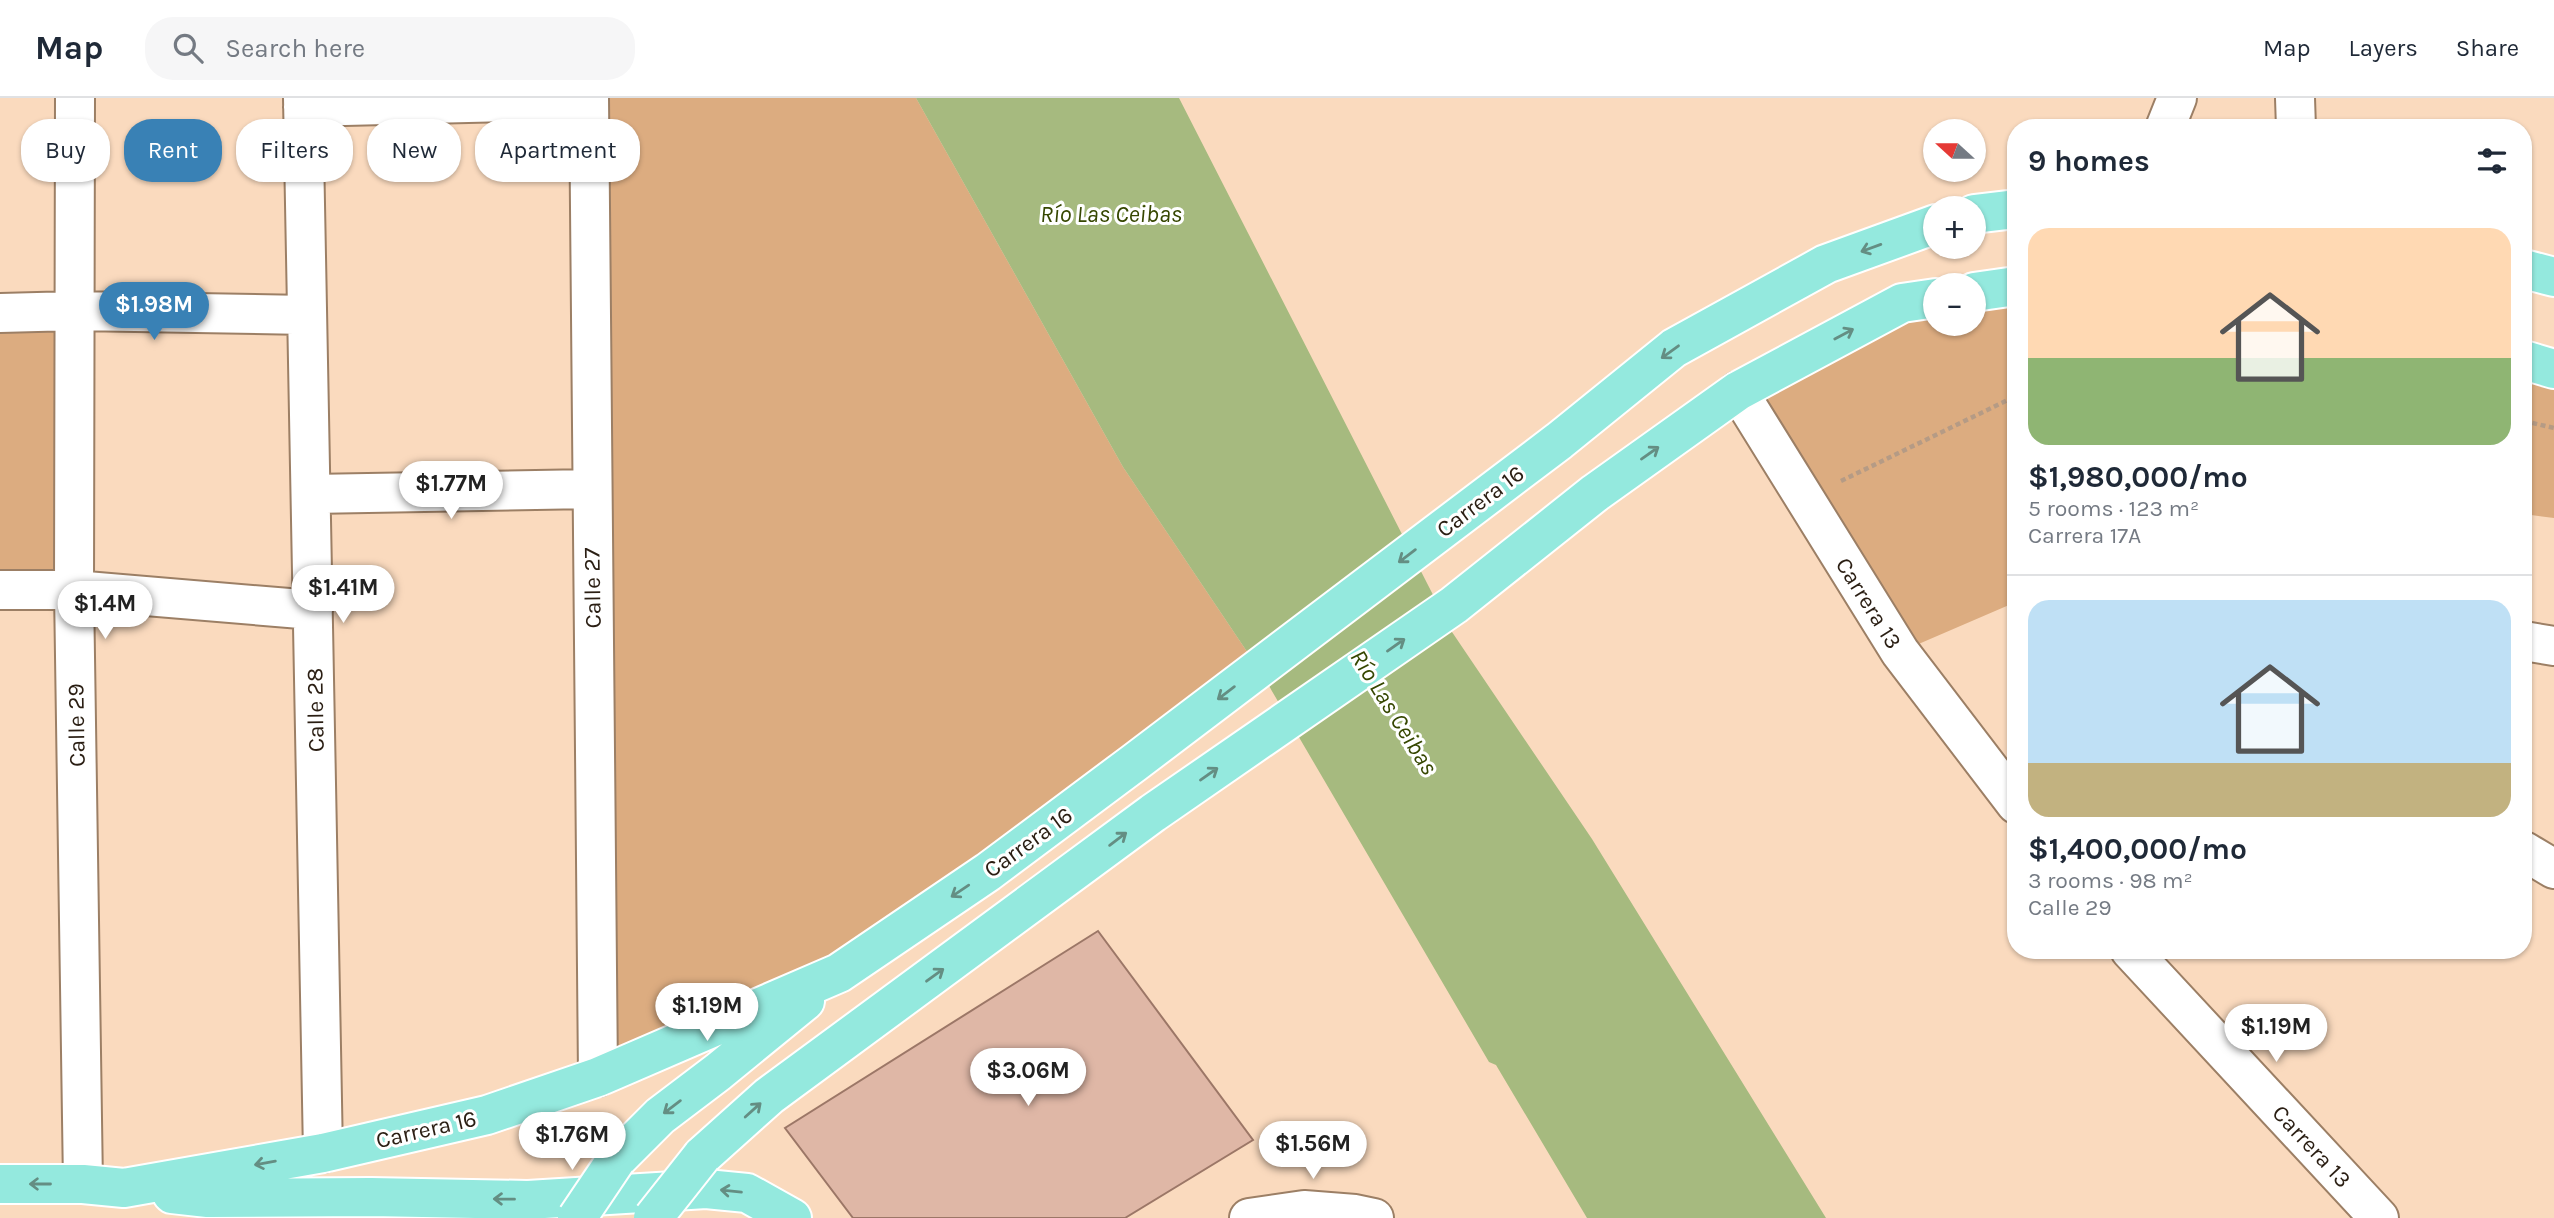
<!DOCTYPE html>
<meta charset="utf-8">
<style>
:root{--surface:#fff;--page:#f6f6f7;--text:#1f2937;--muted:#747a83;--line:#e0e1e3;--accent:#3981b5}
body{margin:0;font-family:Karla,sans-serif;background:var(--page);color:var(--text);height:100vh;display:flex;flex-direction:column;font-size:26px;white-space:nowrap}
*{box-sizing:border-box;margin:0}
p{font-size:23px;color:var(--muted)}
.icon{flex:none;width:38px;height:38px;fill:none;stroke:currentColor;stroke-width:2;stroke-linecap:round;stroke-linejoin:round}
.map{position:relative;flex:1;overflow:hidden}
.side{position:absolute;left:2007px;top:21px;width:525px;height:840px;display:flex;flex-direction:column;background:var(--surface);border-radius:28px;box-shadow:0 2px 5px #0004}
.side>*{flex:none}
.top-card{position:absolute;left:21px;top:21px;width:665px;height:63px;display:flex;gap:14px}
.needle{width:46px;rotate:291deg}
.fabs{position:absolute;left:1923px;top:21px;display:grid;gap:14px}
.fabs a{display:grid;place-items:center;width:63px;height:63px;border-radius:50%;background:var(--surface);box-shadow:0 2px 5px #0004;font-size:35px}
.price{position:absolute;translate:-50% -60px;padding:0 16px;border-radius:24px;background:#fff;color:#222;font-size:23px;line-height:46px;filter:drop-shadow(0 2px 4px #0008)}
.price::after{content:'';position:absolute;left:50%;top:42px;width:21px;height:16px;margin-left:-10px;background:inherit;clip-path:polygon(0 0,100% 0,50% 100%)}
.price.current{background:var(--accent);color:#fff}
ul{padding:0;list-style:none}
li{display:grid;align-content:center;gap:14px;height:371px;padding:0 21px}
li+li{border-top:2px solid var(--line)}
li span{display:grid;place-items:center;height:217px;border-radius:21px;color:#555}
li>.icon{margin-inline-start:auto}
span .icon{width:126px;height:126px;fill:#fffc;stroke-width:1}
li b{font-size:30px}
h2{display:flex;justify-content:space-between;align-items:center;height:84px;padding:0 21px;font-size:30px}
.tag{padding:0 24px;border-radius:28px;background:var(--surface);box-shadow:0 2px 5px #0004;font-size:24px;line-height:63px}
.tag.current{background:var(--accent);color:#fff}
header{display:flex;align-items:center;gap:42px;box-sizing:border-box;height:98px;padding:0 35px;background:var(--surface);border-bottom:2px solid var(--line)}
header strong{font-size:33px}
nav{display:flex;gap:38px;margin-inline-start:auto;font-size:24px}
.search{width:490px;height:63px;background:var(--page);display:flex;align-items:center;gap:18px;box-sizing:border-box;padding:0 24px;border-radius:28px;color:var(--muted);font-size:26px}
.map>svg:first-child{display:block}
</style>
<header>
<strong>Map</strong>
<div class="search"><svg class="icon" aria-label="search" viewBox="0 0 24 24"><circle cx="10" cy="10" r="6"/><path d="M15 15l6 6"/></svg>Search here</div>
<nav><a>Map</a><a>Layers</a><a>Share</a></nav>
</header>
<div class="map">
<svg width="2554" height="1120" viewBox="0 0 2554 1120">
<rect width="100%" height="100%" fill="#fadabe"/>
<path fill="#dcac80" d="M 591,0 L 916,0 L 1123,369 L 1262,576 L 839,875 L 598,979 Z
M 2016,188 L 2016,504 L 1900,554 L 1738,293 L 1935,200 L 1936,226 L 1974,226 L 1974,194 Z
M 71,218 L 70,487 L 0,487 L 0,220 Z
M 2524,263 L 2554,271 L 2554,420 L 2524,416 Z"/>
<path fill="#a6ba7f" d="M 916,0 L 1179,0 L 1452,534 L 1592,741 L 1826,1120 L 1587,1120 L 1496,967 L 1489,964 L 1262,576 L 1123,369 Z"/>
<path fill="#dfb7a6" stroke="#9c7767" stroke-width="2" d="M 1098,833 L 1253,1042 L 1125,1120 L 853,1120 L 785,1030 Z"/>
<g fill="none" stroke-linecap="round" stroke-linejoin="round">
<defs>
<path id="minor" d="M 75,0 L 74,492 L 83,1086
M 303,0 L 323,1055
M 589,0 L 598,979
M 2295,0 L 2296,30
M 303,9 L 589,2
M 2165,30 L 2177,0
M 0,215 L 75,213 L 307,217
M 1738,293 L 1900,554 L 2016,706
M 311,396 L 591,391
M 0,492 L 74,492 L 313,512
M 2524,543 L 2554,548
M 2524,753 L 2554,771
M 2130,852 L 2379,1120
M 1249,1120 L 1304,1112 L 1355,1116 L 1374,1120"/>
<path id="major" d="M 1974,116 L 2016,111
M 2524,171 L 2554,179
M 1974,194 L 2016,188
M 2524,262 L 2554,271
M 702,1058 L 769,998 L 1153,715 L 1454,507 L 1595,395 L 1738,293 L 1902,205 L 1936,200
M 616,1062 L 660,1018 L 718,974 L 805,903
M 0,1086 L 83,1086 L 124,1090 L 323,1055 L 487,1017 L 598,979 L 839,875 L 988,774 L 1134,665 L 1559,343 L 1674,250 L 1826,166 L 1936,126
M 172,1096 L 208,1100 L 371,1099 L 528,1102 L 706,1091 L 747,1095 L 792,1120"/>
</defs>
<use href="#minor" stroke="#9c7f65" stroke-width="42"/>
<use href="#major" stroke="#fff" stroke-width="42"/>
<path stroke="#b59b85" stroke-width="4.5" stroke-dasharray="5 3.5" stroke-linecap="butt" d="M 2524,323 L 2554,330
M 1841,383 L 2016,298"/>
<use href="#minor" stroke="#fff" stroke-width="38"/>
<use href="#major" stroke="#94e9de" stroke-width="38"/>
<defs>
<path id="major-bridge" d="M 577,1120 L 616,1062
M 653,1120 L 702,1058"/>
</defs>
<use href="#major-bridge" stroke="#fff" stroke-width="42" stroke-linecap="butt"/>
<use href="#major-bridge" stroke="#94e9de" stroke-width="38"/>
</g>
<defs><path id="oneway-shaft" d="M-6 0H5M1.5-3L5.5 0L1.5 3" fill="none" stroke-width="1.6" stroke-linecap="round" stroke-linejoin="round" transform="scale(1.75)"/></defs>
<g stroke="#648e83">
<use href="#oneway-shaft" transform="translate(1871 150) rotate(160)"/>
<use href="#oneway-shaft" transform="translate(1844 236) rotate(-28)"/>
<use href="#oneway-shaft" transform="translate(1670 254) rotate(144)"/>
<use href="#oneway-shaft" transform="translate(1650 355) rotate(-35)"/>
<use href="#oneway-shaft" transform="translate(1407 458) rotate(143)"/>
<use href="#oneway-shaft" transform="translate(1396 547) rotate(-35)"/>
<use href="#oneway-shaft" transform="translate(1226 595) rotate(143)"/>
<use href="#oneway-shaft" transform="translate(1209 676) rotate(-35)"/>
<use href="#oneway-shaft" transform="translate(1118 741) rotate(-37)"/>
<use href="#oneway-shaft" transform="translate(960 793) rotate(146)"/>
<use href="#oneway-shaft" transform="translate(935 877) rotate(-36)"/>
<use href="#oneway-shaft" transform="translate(672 1009) rotate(143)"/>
<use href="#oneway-shaft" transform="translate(753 1012) rotate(-42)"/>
<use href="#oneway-shaft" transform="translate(265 1065) rotate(170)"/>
<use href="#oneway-shaft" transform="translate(40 1086) rotate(-180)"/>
<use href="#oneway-shaft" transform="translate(731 1093) rotate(-174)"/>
<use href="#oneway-shaft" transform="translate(504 1101) rotate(-179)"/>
</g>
<g text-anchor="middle" stroke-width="6" stroke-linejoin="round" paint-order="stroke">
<g font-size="23" fill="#2a1e13" stroke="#fff">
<text transform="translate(1480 403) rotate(-37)" y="8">Carrera 16</text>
<text transform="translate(592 490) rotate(-91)" y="8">Calle 27</text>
<text transform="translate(1869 505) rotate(58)" y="8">Carrera 13</text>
<text transform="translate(315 612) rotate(-91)" y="8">Calle 28</text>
<text transform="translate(76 627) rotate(-91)" y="8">Calle 29</text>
<text transform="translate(1028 744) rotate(-36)" y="8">Carrera 16</text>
<text transform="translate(426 1031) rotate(-13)" y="8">Carrera 16</text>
<text transform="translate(2312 1048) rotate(47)" y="8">Carrera 13</text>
</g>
<g font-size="24" font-style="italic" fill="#364701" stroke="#fff">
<text x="1111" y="124">Río Las Ceibas</text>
<text transform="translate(1394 614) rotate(58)" y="8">Río Las Ceibas</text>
</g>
</g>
</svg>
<div class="fabs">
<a><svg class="needle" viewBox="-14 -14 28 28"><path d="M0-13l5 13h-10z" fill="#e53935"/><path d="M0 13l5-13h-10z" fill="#747a83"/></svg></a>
<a>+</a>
<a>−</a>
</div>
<b class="price current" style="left:154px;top:244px">$1.98M</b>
<b class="price" style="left:451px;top:423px">$1.77M</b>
<b class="price" style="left:343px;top:527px">$1.41M</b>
<b class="price" style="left:105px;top:543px">$1.4M</b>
<b class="price" style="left:707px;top:945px">$1.19M</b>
<b class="price" style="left:2276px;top:966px">$1.19M</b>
<b class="price" style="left:1028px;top:1010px">$3.06M</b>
<b class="price" style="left:572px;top:1074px">$1.76M</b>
<b class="price" style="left:1313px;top:1083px">$1.56M</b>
<div class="top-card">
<a class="tag">Buy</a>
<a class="tag current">Rent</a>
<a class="tag">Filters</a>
<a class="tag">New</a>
<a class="tag">Apartment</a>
</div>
<section class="side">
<h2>9 homes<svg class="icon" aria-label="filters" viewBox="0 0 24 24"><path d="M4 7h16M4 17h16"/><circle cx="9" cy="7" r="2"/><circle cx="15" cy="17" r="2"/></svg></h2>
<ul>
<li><span style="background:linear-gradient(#ffd9b3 60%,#8fb573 0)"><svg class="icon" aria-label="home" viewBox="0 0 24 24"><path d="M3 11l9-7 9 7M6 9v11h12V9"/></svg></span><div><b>$1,980,000/mo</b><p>5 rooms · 123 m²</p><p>Carrera 17A</p></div></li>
<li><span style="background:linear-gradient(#bfe0f5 75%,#c2b280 0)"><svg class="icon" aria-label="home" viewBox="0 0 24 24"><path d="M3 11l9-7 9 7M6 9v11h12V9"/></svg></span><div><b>$1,400,000/mo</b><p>3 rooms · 98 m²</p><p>Calle 29</p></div></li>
</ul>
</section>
</div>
